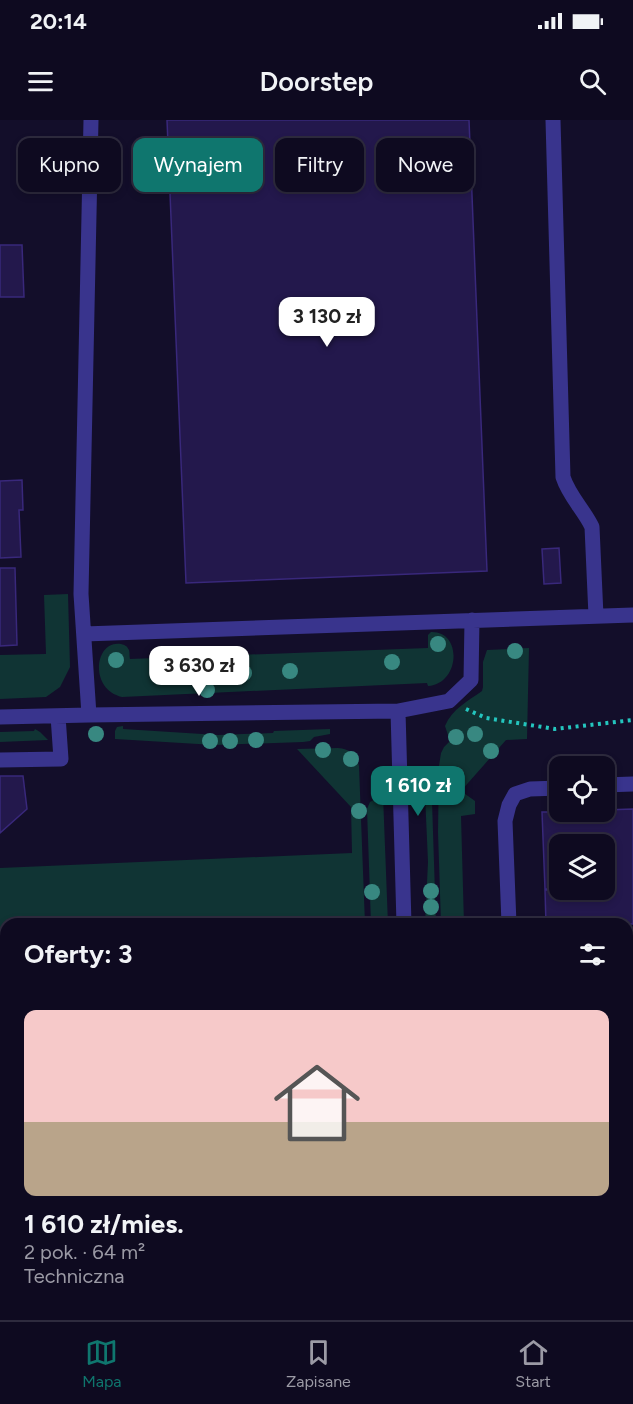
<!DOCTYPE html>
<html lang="pl">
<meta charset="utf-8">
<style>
:root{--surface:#0e0a20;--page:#1c182d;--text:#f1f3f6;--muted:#9b9aa5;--line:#2e2b3e;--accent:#0f766e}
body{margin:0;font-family:Figtree,sans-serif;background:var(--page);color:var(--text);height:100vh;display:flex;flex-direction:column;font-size:22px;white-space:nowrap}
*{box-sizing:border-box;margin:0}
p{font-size:20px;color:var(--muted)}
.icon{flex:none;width:33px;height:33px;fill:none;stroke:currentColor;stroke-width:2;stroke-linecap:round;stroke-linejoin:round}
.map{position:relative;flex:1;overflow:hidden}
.sheet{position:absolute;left:0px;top:798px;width:633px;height:402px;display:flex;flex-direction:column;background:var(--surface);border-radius:18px 18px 0 0;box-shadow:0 3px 9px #0003,0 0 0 2px var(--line)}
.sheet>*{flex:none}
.guide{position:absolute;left:18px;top:18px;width:597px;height:54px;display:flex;gap:12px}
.controls{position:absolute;left:549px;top:636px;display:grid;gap:12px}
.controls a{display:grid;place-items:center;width:66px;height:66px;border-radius:12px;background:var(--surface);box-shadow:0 3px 9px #0003,0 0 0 2px var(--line);font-size:30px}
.price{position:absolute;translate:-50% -51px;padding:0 14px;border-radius:12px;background:#fff;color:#222;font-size:20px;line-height:39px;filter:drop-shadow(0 2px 3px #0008)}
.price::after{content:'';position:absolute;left:50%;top:36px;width:18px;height:14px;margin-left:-9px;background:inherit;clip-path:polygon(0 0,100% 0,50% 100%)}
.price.current{background:var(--accent);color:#fff}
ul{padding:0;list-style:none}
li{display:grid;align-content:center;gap:12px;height:318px;padding:0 24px}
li+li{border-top:2px solid var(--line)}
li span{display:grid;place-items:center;height:186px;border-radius:12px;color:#555}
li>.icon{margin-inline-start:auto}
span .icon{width:108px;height:108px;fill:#fffc;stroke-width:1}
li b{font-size:26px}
h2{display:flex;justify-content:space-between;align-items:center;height:72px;padding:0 24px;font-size:26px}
.pill{padding:0 21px;border-radius:12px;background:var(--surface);box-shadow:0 3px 9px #0003,0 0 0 2px var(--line);font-size:21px;line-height:54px}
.pill.current{background:var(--accent);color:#fff}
.status{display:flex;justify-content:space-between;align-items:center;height:42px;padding:0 30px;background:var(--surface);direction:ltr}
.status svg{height:16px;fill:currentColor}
header{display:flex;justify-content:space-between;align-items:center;height:78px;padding:0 24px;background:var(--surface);font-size:27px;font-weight:600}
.tabs{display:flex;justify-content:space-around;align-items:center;height:84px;border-top:2px solid var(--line);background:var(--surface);font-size:16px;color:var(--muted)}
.tabs a{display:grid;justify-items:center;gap:3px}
.tabs .current{color:var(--accent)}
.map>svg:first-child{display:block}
</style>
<div class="status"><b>20:14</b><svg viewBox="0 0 49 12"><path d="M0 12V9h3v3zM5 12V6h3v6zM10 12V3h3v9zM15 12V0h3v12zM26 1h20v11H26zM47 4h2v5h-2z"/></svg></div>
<header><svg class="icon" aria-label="menu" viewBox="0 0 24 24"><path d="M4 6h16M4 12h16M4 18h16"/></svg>Doorstep<svg class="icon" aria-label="search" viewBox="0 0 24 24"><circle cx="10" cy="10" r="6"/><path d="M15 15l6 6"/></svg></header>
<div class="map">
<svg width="633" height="1200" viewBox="0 0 633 1200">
<rect width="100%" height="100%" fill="#130e2a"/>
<path fill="#103434" d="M 68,474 L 70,547 L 60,567 L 46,577 L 0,579 L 0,535 L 46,534 L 44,475 Z
M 431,512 C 463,511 460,564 428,566 L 427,563 L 122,577 C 88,569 95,519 121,524 C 125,525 127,526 129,530 C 130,533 129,536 130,539 L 428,528 L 428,515 Z
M 529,528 L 527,619 L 506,620 L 461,671 L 475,681 L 475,694 L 461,696 L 464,804 L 441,804 L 438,712 L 439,646 L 441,633 L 444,627 L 450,621 L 445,606 C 452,589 468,581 482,571 L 483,567 L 483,542 L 487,530 Z
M 123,606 L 123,609 L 218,615 L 273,613 L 274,611 L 330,609 L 330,614 L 314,617 L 310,621 L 303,622 L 215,625 L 115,619 L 115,611 L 117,607 Z
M 35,609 L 40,612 L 48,620 L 0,622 L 0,612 L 34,611 Z
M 338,628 C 350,629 356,634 359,646 L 365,804 L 6,804 L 6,898 L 0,898 L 0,748 L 352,733 L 351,687 L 297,629 Z
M 425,674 L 432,681 L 436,804 L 425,804 L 428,742 Z
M 383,675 L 388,804 L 371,804 L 367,689 L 370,682 Z"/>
<path fill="#23184c" stroke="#39287b" stroke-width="1.5" d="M 167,0 L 469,0 L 487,451 L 186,463 Z
M 0,125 L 22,125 L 24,177 L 0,177 Z
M 22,360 L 23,390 L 19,390 L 21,437 L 0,438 L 0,361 Z
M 559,428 L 561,463 L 544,464 L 542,429 Z
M 0,448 L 15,448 L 17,525 L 0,526 Z
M 0,656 L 23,656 L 27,689 L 0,713 Z
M 633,689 L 633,804 L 546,804 L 545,770 L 604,770 L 604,724 L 560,724 L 560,769 L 545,769 L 542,692 L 604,692 L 604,690 Z"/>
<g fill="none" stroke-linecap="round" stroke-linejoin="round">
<path stroke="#24c5be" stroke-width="4" stroke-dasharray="3 4.5" stroke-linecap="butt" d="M 466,589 L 486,598 L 555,609 L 633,600"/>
<path stroke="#39348d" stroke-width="15" d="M 553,0 L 563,357 C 569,376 584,390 592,407 L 596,496
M 84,514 L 633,495
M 398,591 L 404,804
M 89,595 L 81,474 L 91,0
M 0,597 L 89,595 L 398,591 L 449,581 L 471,560 L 472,500
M 0,640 L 61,639 L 58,596
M 604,665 L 633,664
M 509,804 L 505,701 L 509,685 L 515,674 L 530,669 L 560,668
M 627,948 L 633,947
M 0,965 L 6,964
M 0,1193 L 6,1193
M 418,1194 L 418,1200"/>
</g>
<g fill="#388881">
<circle cx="438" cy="524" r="8"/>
<circle cx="515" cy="531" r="8"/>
<circle cx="116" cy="540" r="8"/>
<circle cx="392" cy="542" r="8"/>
<circle cx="290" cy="551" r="8"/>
<circle cx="244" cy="553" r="8"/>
<circle cx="207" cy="570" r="8"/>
<circle cx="96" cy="614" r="8"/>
<circle cx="475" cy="614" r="8"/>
<circle cx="456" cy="617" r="8"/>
<circle cx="256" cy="620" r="8"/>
<circle cx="210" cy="621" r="8"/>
<circle cx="230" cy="621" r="8"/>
<circle cx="323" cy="630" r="8"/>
<circle cx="491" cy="631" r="8"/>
<circle cx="351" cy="639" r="8"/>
<circle cx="456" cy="655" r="8"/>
<circle cx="359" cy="691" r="8"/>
<circle cx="431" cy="771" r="8"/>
<circle cx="372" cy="772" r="8"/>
<circle cx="431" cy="787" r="8"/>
</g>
</svg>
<div class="controls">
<a><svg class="icon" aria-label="locate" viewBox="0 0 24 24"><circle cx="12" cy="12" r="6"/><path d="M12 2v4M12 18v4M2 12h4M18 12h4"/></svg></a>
<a><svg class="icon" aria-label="layers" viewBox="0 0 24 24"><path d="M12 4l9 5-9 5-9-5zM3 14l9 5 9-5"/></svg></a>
</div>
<b class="price" style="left:327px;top:228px">3 130 zł</b>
<b class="price" style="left:199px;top:577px">3 630 zł</b>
<b class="price current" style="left:418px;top:697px">1 610 zł</b>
<div class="guide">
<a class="pill">Kupno</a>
<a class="pill current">Wynajem</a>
<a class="pill">Filtry</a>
<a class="pill">Nowe</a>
</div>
<section class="sheet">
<h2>Oferty: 3<svg class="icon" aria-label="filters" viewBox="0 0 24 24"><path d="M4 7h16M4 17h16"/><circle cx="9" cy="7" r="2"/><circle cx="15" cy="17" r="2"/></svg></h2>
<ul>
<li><span style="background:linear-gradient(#f6c9c9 60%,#b9a48a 0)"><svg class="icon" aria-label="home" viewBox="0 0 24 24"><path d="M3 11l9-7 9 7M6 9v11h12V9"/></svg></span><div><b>1 610 zł/mies.</b><p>2 pok. · 64 m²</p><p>Techniczna</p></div></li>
</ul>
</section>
</div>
<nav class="tabs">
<a class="current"><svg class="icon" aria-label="map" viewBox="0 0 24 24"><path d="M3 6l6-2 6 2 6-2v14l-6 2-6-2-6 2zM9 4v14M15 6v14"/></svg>Mapa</a>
<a><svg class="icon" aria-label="saved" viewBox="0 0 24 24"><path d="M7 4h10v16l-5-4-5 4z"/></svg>Zapisane</a>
<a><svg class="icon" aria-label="home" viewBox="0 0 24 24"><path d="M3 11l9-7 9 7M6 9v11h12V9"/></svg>Start</a>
</nav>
